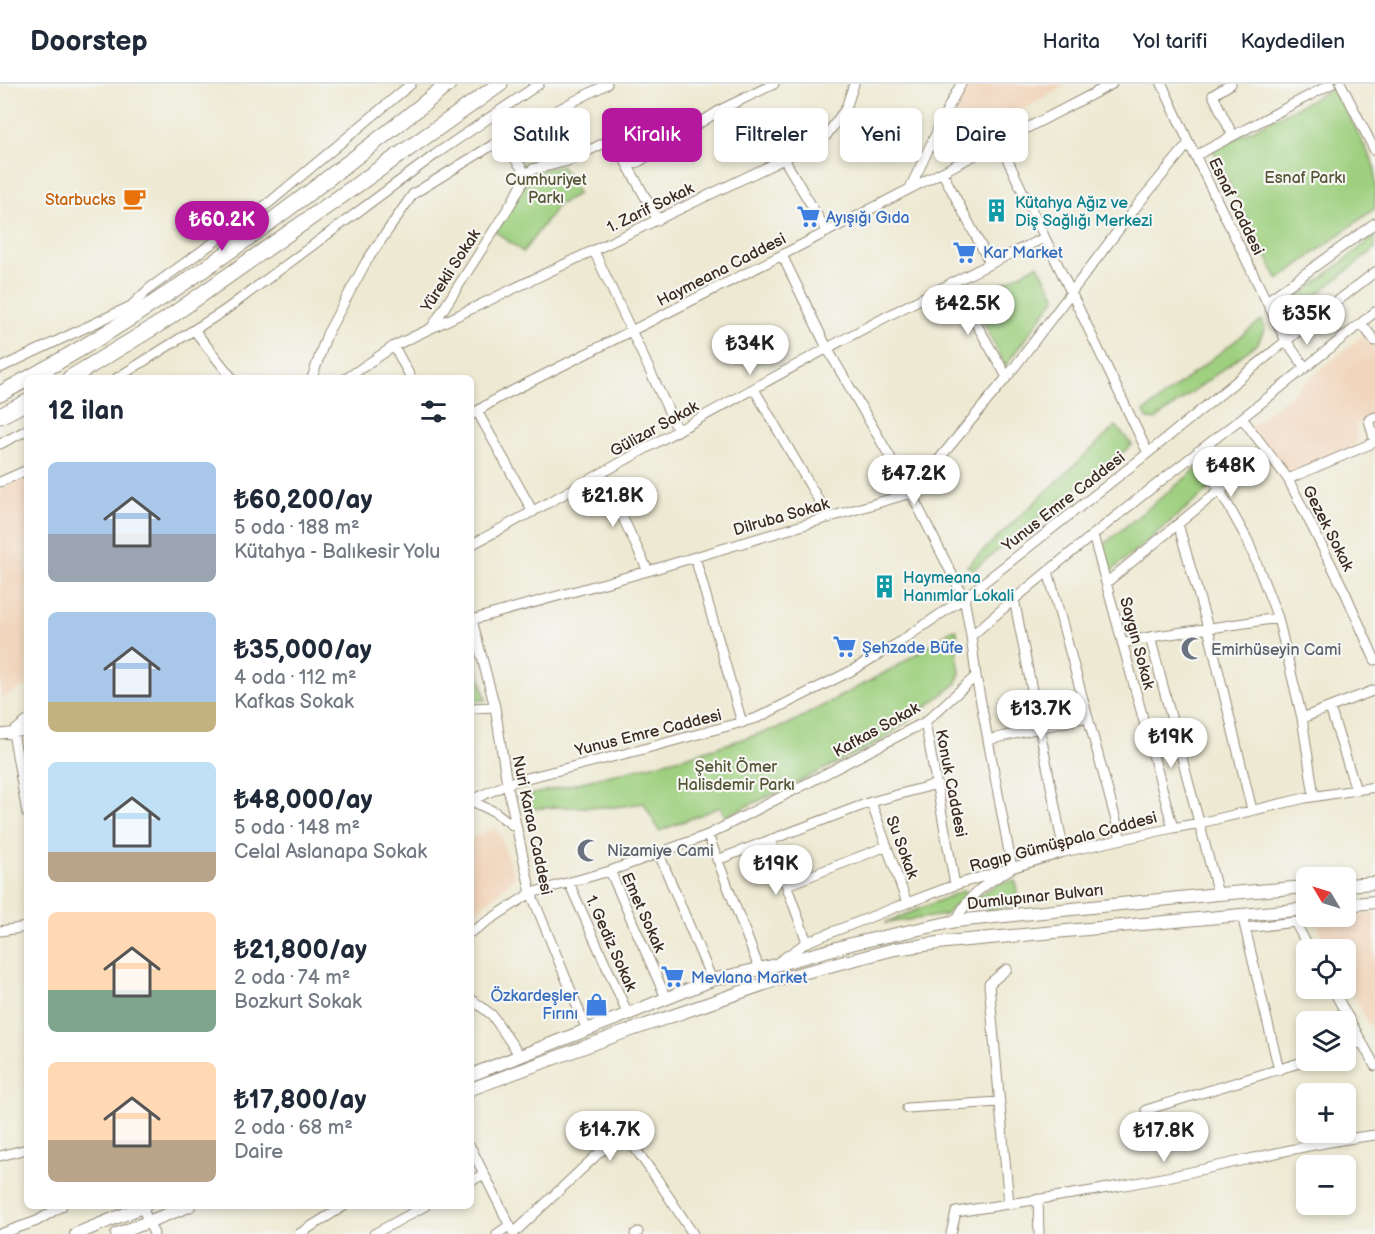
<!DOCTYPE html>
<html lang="tr">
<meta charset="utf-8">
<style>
:root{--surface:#fff;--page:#f6f6f7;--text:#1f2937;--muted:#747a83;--line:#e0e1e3;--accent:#b5179e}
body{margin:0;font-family:"Balsamiq Sans",sans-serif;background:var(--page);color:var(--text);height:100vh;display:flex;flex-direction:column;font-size:22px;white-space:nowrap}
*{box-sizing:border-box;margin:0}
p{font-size:20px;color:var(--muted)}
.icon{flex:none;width:33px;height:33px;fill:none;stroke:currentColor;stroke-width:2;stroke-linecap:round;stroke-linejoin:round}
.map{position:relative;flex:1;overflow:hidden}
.details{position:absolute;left:24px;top:291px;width:450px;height:834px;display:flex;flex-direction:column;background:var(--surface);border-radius:9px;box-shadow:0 3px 9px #0003}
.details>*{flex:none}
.guide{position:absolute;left:492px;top:24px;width:570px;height:54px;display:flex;gap:12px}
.needle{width:39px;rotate:308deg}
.controls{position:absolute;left:1296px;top:783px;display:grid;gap:12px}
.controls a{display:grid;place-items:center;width:60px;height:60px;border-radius:9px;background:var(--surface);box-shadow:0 3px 9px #0003;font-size:30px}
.price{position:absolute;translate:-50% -51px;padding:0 14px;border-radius:21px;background:#fff;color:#222;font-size:20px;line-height:39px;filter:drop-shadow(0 2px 3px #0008)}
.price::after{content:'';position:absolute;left:50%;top:36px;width:18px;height:14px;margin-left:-9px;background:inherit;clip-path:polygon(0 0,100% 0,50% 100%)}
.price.on{background:var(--accent);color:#fff}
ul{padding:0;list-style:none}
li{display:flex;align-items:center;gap:18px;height:150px;padding:0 24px}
li span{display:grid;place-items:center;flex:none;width:168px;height:120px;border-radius:9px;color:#555}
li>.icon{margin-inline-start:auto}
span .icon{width:72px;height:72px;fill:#fffc;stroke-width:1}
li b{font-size:26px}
h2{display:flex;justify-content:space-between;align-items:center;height:72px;padding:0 24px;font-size:26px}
.pill{padding:0 21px;border-radius:9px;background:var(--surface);box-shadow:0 3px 9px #0003;font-size:21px;line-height:54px}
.pill.on{background:var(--accent);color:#fff}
header{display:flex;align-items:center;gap:36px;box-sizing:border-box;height:84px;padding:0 30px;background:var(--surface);border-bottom:2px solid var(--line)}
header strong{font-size:28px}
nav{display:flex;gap:33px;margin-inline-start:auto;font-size:21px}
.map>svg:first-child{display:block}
</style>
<header>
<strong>Doorstep</strong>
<nav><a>Harita</a><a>Yol tarifi</a><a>Kaydedilen</a></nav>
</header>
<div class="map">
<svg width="1375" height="1150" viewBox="0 0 1375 1150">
<rect width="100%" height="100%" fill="#f6f6f2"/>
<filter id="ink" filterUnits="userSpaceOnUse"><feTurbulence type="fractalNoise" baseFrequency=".0167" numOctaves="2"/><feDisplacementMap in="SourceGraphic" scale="12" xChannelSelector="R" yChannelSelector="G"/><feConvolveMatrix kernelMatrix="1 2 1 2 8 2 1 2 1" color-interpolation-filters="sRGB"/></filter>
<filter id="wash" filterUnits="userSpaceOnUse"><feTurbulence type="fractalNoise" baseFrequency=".008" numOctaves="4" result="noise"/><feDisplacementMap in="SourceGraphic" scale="24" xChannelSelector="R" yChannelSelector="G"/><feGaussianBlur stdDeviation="1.35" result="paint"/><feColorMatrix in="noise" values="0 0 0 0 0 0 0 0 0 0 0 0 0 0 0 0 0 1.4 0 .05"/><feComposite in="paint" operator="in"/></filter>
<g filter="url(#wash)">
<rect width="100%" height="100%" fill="#ede9d2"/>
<path fill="#f1d5bc" d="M 969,0 L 1068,0 L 950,67 L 939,51 Z
M 1364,250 L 1375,265 L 1375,328 L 1356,340 L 1356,362 L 1283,394 L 1247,346 Z
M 27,393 L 27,602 L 0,615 L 0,406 Z
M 496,742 L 515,793 L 471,832 L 471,755 Z
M 1375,830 L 1375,953 L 1346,896 L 1346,866 L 1329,865 L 1313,833 Z"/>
<path fill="#9fd080" stroke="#6d7d4f" stroke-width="1.5" d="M 1334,4 L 1375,82 L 1375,124 L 1278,196 L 1213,66 Z
M 540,46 L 556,78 L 526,86 L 511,62 Z
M 561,81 L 578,110 L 558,121 L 523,168 L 495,147 L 533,88 Z
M 1375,152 L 1375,165 L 1291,231 L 1286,223 Z
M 1038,181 L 1056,213 L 1005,282 L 972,214 Z
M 1262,236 L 1265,244 L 1258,259 L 1155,336 L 1148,335 L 1144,328 Z
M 1116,342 L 1132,361 L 974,485 L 967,482 Z
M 1204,379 L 1214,401 L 1111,487 L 1103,461 Z
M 953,545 L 957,547 L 957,570 L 960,588 L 957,599 L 881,657 L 780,707 L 725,732 L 720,723 L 659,747 L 644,719 L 615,723 L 557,723 L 532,725 L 529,711 L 689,672 L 787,641 L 899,581 Z
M 471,556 L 486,616 L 471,617 Z
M 1016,797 L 1018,821 L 987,826 L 976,813 L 1001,798 Z
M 965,806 L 967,809 L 945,831 L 885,839 Z"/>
</g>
<g filter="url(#ink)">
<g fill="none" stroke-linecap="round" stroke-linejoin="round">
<defs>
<path id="minor" d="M 1162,0 L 1189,59 L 1286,257 L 1305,283
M 1231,0 L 1213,11 L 1233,52
M 1341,0 L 1375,67
M 504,54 L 515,75 L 527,91
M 999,58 L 1148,369
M 1195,72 L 1331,0
M 784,75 L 827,148
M 628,82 L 658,136
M 942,88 L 990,179
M 910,104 L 950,20 L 961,0
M 594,167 L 678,347
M 782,171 L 827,264 L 911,409 L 964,514 L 971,552
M 952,198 L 1007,293
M 1267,217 L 1375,139
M 1361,239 L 1375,257
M 432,243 L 512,118 L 527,91 L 533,85 L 552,81 L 568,77 L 608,57 L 612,57 L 616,60 L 628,82 L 640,77 L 722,25 L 774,0
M 194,246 L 232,294
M 394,262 L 411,294
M 0,284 L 131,222 L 150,204 L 270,118 L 411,0
M 117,294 L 224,227 L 436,70 L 539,0
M 312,294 L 327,250 L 366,178 L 413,110 L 504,54 L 607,0
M 347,294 L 394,262 L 784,75 L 826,52 L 846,24 L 854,0
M 754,305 L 829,434
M 477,327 L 533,428
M 471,331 L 498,314 L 782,171 L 1112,0
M 1242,334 L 1288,395 L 1345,508 L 1375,576
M 0,360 L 27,346
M 1198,367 L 1248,457 L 1278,534 L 1302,634 L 1314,712
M 602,390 L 648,487
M 1288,395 L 1375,358 L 1369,336 L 1375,333
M 0,398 L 27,386
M 1178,440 L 1208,544 L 1252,726
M 1093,451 L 1173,744
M 471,461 C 662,358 848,246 1044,154
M 695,473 L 742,639
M 1048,487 L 1121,755
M 1106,499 L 1267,367
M 1014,515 L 1064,768
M 471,536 L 648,487 L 911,409 L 1007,293 L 1139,119 L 1189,59
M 472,536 L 495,623 L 507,700 L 531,809 L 587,946
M 1150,553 L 1218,810
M 1122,559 L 1150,553 L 1278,534
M 471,624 L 495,623
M 1330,624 L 1356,706
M 1302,634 L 1375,606
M 27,637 L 13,648 L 27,729
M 925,638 L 955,801
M 0,650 L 27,647
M 988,656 L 1087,633
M 471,716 L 515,697 L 640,666 L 757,634 L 851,587 L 898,559 L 964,514 L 1148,369 L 1286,257 L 1375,188
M 471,717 L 495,728 L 515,743
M 871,718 L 907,819
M 708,751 L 759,884
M 770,756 L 807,858
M 659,770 L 712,896
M 717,776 L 871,718 L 937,700
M 610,787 L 666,914
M 569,799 L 628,930
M 787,801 L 887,762
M 1242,831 L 1279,986
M 956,837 C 970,808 986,800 1012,784 L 976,592 L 971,552 C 1059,476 1151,404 1243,333 C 1288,298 1331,263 1375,228
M 1245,844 L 1295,838 L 1310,866
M 0,847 L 27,843
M 471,848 L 531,809 L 610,787 L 708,751 L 925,638 L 976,592
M 777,879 L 807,858 L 891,825 L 955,801 L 1064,768 L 1173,744 L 1200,739 L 1305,714 L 1375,703
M 1007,885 L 989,900 L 1009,1120
M 1332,904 L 1375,982
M 471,915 L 492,931 L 520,972
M 1346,964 L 1362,958
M 907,1024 L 999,1018
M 1146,1026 L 1309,976
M 471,1064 L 514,1150
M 0,1072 L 27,1065
M 471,1097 L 484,1090
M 1038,1115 L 1039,1150
M 142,1123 L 154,1150
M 514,1149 L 601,1067 L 620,1058 L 632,1060 L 657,1095 L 693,1150
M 0,1150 L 37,1137 L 62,1122
M 299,1150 L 344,1122
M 374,1150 L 425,1122
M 497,1150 L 510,1141
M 635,1150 L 638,1148
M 951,1150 L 956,1128 C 1040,1115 1126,1103 1209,1084 C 1264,1072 1319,1058 1375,1051"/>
<path id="secondary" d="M 1346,801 L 1375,799
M 1346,821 L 1375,818
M 471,991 L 628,930 L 712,896 L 772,882 L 855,859 L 956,837 L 1218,810 L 1306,803
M 471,1005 L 617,951 L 779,895 L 895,865 L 946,858 L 1306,825
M 76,1150 L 145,1122
M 117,1150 L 189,1122"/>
<path id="trunk" d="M 29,294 C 139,234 241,162 340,85 C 377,57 413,29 448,0
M 70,294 L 164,237 L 500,0
M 0,310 L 27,295
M 0,332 L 27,318"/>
</defs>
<use href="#minor" stroke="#948a78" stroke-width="11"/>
<use href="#secondary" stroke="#948a78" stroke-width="14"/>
<use href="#trunk" stroke="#948a78" stroke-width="17"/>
<use href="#minor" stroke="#fff" stroke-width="9"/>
<use href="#secondary" stroke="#fff" stroke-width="12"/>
<use href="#trunk" stroke="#fff" stroke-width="15"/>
</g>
</g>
<defs>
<symbol id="cafe-bare" viewBox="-9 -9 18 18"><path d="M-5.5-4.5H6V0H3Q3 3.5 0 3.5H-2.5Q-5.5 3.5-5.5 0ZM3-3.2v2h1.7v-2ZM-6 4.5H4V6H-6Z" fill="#e8710a" stroke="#f6f6f2" stroke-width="2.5" paint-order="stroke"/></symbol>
<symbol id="building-bare" viewBox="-9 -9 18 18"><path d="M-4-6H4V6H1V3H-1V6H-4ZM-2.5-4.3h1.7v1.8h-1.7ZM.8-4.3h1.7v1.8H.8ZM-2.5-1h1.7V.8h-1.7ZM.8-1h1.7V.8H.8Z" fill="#0f9aa8" stroke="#f6f6f2" stroke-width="2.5" paint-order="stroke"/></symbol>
<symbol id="supermarket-bare" viewBox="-9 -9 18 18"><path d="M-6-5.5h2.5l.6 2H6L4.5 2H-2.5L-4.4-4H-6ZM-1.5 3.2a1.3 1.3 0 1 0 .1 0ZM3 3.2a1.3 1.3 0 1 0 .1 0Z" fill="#3f7fe0" stroke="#f6f6f2" stroke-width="2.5" paint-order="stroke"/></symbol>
<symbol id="mosque-bare" viewBox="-9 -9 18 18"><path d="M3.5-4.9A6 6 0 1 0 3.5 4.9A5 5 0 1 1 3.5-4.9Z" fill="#6b7280" stroke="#f6f6f2" stroke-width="2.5" paint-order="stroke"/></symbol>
<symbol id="shop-bare" viewBox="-9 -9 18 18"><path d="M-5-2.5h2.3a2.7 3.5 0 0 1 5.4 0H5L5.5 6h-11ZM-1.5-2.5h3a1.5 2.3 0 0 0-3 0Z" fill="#3f7fe0" stroke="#f6f6f2" stroke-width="2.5" paint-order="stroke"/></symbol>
</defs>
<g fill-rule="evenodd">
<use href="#cafe-bare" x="118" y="98" width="33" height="33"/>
<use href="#building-bare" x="980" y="110" width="33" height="33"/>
<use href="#supermarket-bare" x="792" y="116" width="33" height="33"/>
<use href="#supermarket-bare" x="948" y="152" width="33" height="33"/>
<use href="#building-bare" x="868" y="486" width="33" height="33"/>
<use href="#supermarket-bare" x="828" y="546" width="33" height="33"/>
<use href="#mosque-bare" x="1176" y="548" width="33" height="33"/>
<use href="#mosque-bare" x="572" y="750" width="33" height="33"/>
<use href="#supermarket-bare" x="656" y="876" width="33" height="33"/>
<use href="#shop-bare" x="580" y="904" width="33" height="33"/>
</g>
<g text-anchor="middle" stroke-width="4.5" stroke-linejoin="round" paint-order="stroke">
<g font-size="16" fill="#545436" stroke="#f6f6f2">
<text x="1305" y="99">Esnaf Parkı</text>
<text x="546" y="101">Cumhuriyet<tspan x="546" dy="18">Parkı</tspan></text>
<text x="736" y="688">Şehit Ömer<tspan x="736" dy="18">Halisdemir Parkı</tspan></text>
</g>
<g font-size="16" fill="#c56008" stroke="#f6f6f2" text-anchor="end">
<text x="116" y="121">Starbucks</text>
</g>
<g font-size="16" fill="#0d838f" stroke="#f6f6f2" text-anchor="start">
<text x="1015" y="124">Kütahya Ağız ve<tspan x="1015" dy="18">Diş Sağlığı Merkezi</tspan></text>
<text x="903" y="499">Haymeana<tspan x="903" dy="18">Hanımlar Lokali</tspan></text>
</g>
<g font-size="16" fill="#3b2a1e" stroke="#f6f6f2">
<text transform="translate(1237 122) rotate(64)" y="6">Esnaf Caddesi</text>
<text transform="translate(650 123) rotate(-26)" y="6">1. Zarif Sokak</text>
<text transform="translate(721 185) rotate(-27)" y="6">Haymeana Caddesi</text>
<text transform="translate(450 186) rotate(-57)" y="6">Yürekli Sokak</text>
<text transform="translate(654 344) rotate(-29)" y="6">Gülizar Sokak</text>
<text transform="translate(1063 417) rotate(-38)" y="6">Yunus Emre Caddesi</text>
<text transform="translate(781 432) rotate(-16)" y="6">Dilruba Sokak</text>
<text transform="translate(1329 444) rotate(63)" y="6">Gezek Sokak</text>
<text transform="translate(1138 559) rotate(75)" y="6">Saygın Sokak</text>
<text transform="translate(876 645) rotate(-29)" y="6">Kafkas Sokak</text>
<text transform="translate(648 648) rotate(-14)" y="6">Yunus Emre Caddesi</text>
<text transform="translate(952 699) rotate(79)" y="6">Konuk Caddesi</text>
<text transform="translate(533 741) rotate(78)" y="6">Nuri Karaa Caddesi</text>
<text transform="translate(1063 757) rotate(-15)" y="6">Ragıp Gümüşpala Caddesi</text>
<text transform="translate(903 763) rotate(70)" y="6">Su Sokak</text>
<text transform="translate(1035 812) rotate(-6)" y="6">Dumlupınar Bulvarı</text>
<text transform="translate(644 828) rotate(66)" y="6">Emet Sokak</text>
<text transform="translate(612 859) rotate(66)" y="6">1. Gediz Sokak</text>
</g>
<g font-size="16" fill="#366cbe" stroke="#f6f6f2" text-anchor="start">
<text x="826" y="139">Ayışığı Gıda</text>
<text x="983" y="174">Kar Market</text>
<text x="862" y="569">Şehzade Büfe</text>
<text x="691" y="899">Mevlana Market</text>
<text x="578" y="917" text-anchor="end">Özkardeşler<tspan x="578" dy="18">Fırını</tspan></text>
</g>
<g font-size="16" fill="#5b616d" stroke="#f6f6f2" text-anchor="start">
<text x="1211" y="571">Emirhüseyin Cami</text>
<text x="607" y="772">Nizamiye Cami</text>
</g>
</g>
</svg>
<div class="controls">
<a><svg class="needle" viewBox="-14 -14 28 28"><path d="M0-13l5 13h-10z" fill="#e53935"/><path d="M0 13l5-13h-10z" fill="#747a83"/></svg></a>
<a><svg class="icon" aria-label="locate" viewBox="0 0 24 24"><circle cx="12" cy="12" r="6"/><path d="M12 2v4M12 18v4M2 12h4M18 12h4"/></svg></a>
<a><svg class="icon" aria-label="layers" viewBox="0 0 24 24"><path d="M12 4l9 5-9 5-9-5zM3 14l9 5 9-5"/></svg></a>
<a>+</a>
<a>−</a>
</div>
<b class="price on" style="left:222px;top:168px">₺60.2K</b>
<b class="price" style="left:968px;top:252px">₺42.5K</b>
<b class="price" style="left:1307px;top:262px">₺35K</b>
<b class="price" style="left:750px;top:292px">₺34K</b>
<b class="price" style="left:1231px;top:414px">₺48K</b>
<b class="price" style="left:914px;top:422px">₺47.2K</b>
<b class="price" style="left:613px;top:444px">₺21.8K</b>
<b class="price" style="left:1041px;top:657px">₺13.7K</b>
<b class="price" style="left:1171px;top:685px">₺19K</b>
<b class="price" style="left:776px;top:812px">₺19K</b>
<b class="price" style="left:610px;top:1078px">₺14.7K</b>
<b class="price" style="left:1164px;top:1079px">₺17.8K</b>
<div class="guide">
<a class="pill">Satılık</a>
<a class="pill on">Kiralık</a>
<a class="pill">Filtreler</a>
<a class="pill">Yeni</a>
<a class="pill">Daire</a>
</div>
<section class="details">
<h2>12 ilan<svg class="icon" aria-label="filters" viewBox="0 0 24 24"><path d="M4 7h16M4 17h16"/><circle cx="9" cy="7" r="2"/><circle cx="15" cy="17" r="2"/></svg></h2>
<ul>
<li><span style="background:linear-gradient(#a9c7e8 60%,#9aa5b1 0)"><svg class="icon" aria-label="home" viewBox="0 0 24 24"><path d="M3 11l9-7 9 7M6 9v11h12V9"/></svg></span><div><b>₺60,200/ay</b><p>5 oda · 188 m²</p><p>Kütahya - Balıkesir Yolu</p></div></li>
<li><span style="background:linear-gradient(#a9c7e8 75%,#c2b280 0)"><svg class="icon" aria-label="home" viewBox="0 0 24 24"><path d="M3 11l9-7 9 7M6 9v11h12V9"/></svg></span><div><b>₺35,000/ay</b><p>4 oda · 112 m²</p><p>Kafkas Sokak</p></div></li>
<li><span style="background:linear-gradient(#bfe0f5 75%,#b9a48a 0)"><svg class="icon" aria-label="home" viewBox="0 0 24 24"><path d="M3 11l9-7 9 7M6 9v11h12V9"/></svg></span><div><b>₺48,000/ay</b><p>5 oda · 148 m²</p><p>Celal Aslanapa Sokak</p></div></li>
<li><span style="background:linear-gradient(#ffd9b3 65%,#7fa58c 0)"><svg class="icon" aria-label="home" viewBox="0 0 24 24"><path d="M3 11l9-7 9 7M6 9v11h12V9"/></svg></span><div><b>₺21,800/ay</b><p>2 oda · 74 m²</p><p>Bozkurt Sokak</p></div></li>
<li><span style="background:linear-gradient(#ffd9b3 65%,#b9a48a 0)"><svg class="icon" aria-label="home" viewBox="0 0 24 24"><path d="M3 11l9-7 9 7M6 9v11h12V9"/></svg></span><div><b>₺17,800/ay</b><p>2 oda · 68 m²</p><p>Daire</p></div></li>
</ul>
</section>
</div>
